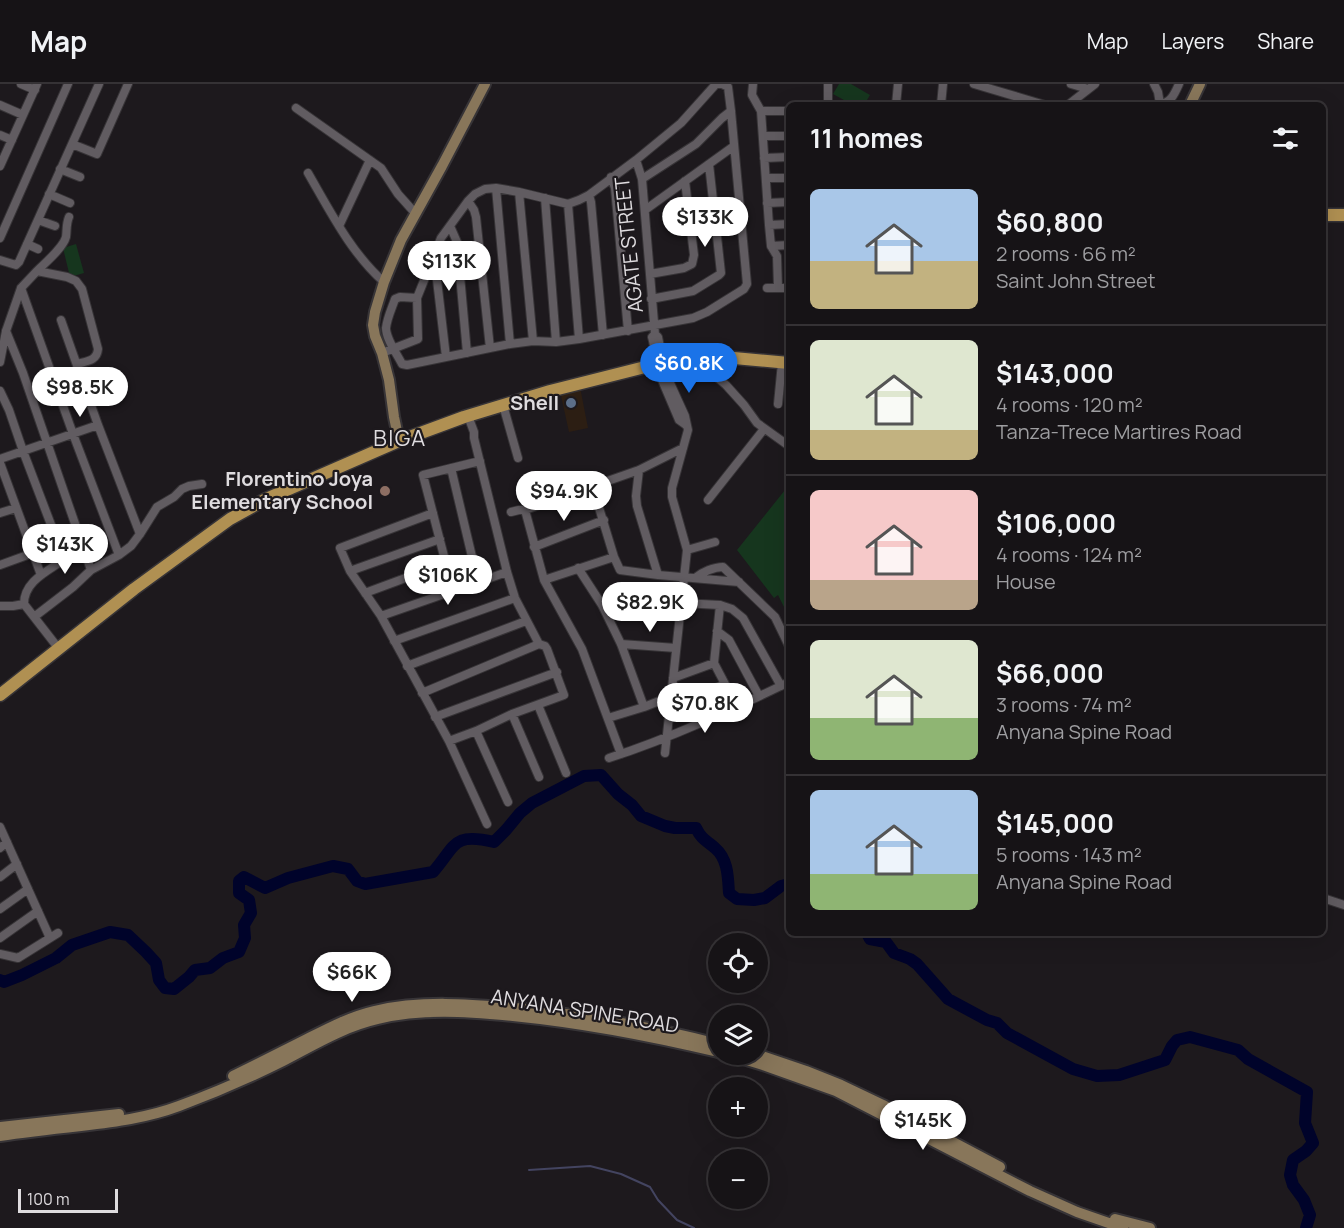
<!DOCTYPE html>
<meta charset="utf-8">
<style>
:root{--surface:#161316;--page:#232023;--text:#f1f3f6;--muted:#9e9ea1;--line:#353235;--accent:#1a73e8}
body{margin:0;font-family:Manrope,sans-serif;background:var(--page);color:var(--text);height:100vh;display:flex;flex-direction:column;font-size:22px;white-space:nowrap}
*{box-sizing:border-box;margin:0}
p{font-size:20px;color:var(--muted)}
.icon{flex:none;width:33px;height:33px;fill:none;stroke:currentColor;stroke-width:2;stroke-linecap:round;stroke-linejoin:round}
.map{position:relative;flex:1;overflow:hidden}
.drawer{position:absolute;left:786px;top:18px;width:540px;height:834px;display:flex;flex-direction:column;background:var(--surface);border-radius:9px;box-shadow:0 6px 24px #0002,0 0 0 2px var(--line)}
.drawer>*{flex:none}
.tools{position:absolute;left:708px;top:849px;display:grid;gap:12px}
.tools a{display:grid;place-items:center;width:60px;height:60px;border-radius:50%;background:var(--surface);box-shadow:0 6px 24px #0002,0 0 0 2px var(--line);font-size:30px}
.scale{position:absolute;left:18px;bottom:15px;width:100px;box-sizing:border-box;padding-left:6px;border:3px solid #dfdcdf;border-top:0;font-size:16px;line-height:21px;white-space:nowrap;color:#dfdcdf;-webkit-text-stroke:4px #1d191d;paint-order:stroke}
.price{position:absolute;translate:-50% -51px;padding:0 14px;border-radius:21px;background:#fff;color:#222;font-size:20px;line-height:39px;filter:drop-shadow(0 2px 3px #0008)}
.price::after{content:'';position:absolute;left:50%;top:36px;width:18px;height:14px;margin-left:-9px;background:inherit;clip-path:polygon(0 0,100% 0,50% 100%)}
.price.on{background:var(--accent);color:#fff}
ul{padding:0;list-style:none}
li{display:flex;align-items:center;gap:18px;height:150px;padding:0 24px}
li+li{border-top:2px solid var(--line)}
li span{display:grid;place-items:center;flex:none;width:168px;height:120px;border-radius:9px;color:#555}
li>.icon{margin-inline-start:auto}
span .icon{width:72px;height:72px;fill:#fffc;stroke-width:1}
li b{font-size:26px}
h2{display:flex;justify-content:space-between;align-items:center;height:72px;padding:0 24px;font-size:26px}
header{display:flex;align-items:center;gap:36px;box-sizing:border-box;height:84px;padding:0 30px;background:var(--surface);border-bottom:2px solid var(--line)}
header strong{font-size:28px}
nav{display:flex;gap:33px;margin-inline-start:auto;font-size:21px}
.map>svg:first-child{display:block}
</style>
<header>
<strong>Map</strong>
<nav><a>Map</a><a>Layers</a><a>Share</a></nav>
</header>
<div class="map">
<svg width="1344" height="1144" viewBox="0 0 1344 1144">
<rect width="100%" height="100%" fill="#1d191d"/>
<path fill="#2c1e13" d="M 580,303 L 588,344 L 569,348 L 560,307 Z"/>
<path fill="#16361e" d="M 839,0 L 851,0 L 870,11 L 864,21 L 853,21 L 833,10 Z
M 76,160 L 84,189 L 70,193 L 63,164 Z
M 789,401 L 789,533 L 778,511 L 774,514 L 737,466 Z"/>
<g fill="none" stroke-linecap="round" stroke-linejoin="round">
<path stroke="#434460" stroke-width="2" d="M 529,1086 L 590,1082 L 621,1090 L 650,1103 L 658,1116 L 677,1136 L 694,1144"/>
<path stroke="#00032a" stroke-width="12" d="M 867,849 L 870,855 L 886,858 L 894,869 L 910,875 L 917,880 L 948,915 L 987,936 L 997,939 L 1007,949 L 1073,985 L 1097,992 L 1119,991 L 1165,976 L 1172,962 L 1177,956 L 1190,953 L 1238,966 L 1248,975 L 1307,1008 L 1305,1039 L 1313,1059 L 1306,1067 L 1293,1076 L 1290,1091 L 1293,1101 L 1304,1116 L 1310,1131 L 1306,1144
M 0,896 L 4,898 L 22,891 L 56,874 L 72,861 L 110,848 L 128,851 L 146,868 L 156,879 L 159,896 L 165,904 L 174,905 L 189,893 L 195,886 L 210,884 L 223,874 L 239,868 L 245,854 L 244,841 L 251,829 L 249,816 L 239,809 L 239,797 L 244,793 L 265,804 L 288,794 L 333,782 L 348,785 L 357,797 L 365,800 L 433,788 C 456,762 452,748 494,758 L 506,746 L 520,729 L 532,719 L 584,692 L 601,691 L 618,710 L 632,721 L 641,732 L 665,742 L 675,744 L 696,744 C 702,756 706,756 715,764 C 728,775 728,793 729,809 L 737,815 L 754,816 L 765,814 L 781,802 L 789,800"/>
<defs>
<path id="street" d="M 21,0 L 35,6
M 753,0 L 752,11 L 761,27 L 769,141 L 771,162 L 777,172 L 778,204
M 828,0 L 828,21
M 974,0 L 1045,21
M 1071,0 L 1088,5
M 1154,0 L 1158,8 L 1160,20 C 1171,19 1175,9 1179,0
M 0,21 L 23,31
M 896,21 L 898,0
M 941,21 L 943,0
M 1068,21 L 1095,0
M 296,24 L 381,84 L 398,110 L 415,129
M 761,27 L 789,27
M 0,51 L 12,56
M 763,52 L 789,52
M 72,60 L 97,70 L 128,0
M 764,74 L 789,73
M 636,76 L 642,95 L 655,250 L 658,253 L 665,288 L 685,332 L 688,346 L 672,404 L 672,413 L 687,466 L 665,669
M 0,82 L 37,0
M 60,85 L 80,93
M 308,89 C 330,127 351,169 384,198
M 611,93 L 615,104 L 628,247
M 766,94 L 789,94
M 642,95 L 696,60 L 722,34 L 731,27
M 496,104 L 510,260
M 519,108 L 533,257
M 49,110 L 70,119
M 589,111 L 591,118 L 603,251
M 545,114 L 556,258
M 468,117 L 474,126 L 476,133 L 490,264
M 767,119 L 789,118
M 568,120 L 579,255
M 645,126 L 734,62
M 38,136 L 55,142
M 769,141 L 789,140
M 339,142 L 370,76
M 450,142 L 457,158 L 467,269
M 0,154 L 68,0
M 27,160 L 38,165
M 771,162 L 789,161
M 0,176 L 16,181 L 19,178 L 99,0
M 431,179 L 437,196 L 446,273
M 37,187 C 45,179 63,164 66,153 C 67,146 66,140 69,133
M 650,190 L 684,184 L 692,180 L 694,171 L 685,97
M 21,204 L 73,350 L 119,471
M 767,204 L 789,204
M 417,214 L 400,213 L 395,215 C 392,224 387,234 386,244 C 386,255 397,270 402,280 L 407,281 L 510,260 L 533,257 L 556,258 L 579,255 L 693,234 L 707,228 L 744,205 L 747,200 L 731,27 L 728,3 L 722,0
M 651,215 L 693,207 L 719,191 L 721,189 L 709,80
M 61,236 L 98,341 L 140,450
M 6,247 L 23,289 L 91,486
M 655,250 L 652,253 L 653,257 L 659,289 L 679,336 L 686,341
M 382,269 L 418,255 L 417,214 L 441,154 L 468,117 L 475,110 L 485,105 L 496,104 L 519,108 L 568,120 L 579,116 L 589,111 L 636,76 L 681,39 L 716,0 L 722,0
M 702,273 L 707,285 L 726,301 L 744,321 L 757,339 L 789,362
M 0,278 L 6,247 L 21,204 L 37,187 L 67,193 L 76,197 L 82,205 L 98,265 C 97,277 87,277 77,280
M 0,307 L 9,326 L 23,367 L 61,467
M 778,320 L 782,279
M 503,321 L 518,374
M 0,375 L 98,341
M 0,379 L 41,491
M 451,384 L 478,498
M 639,386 L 636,412 L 637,422 L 658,491
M 593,404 L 614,473 L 620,486 L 658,491 L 739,498
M 708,416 L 764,345
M 511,428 L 519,426 L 525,426
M 0,429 L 16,424
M 433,429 L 340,464 L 350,487 L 381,532 L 449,657 L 487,740
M 534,463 L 604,436
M 687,466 L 715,458
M 0,481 L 33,469
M 578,484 L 602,521 L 621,560 L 644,623
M 350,487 L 440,455
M 695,494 C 702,488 714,483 723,483 L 775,533 L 789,562
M 544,496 L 614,473
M 453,507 L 423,391 L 480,377
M 365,509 L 446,479
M 681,519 L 720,521 L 732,525 L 743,534 L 781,602
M 602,521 L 680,528
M 0,522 L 13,522 L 24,520
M 381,532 L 507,488
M 34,533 L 73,503 L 91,486 L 119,471 L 131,462 L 140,450 L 157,423 L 174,413 L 182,405 L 189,402 L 202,400
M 717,547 L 729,556 L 759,612
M 394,557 L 515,514
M 621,560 L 676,564
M 59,565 L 24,520 C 24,498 46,488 62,477 L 61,467 L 79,449
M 714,579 L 720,521
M 407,582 L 526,537
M 673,594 L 714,579 L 737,623
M 422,609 L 539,560 L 515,514 L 507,488 L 474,354 L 474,348 L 468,332
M 538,621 L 566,689
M 670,624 L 725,600
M 512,630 L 539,693
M 435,633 L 557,588
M 608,634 L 644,623 L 672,612
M 476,647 L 508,718
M 449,657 L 476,647 L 512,630 L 564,611 L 547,565 L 545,562 L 539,560
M 621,670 L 582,565 L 544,496 L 525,426 L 639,386 L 683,364
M 609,674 C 671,654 731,626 789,598
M 0,743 L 50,854
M 0,764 L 7,758
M 0,793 L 17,780
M 1323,814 L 1344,821
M 0,825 L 28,805
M 0,854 L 38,827
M 0,870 L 18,874 L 58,849"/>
<path id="secondary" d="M 1190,21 L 1200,0
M 399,357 L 394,333 L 389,296 L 382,269 L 375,252 L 373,241 L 375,228 L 384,198 L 401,156 L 442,82 L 485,0
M 727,970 L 763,981 L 836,1007 L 1030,1107 L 1077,1128 L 1123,1144
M 756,970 L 806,987 L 841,1001 L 883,1021 L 1000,1083
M 233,992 C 255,981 277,970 299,959 C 323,947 348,933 374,927 C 421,916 469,920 516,924 C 584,931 652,943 718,960
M 0,1043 L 119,1030
M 0,1052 C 27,1048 54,1045 81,1042 C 114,1038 147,1034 179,1022 C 214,1009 249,994 283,977 C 314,961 343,943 378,935 C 422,924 468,928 513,932 C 583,939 651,952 718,968
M 1115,1135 L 1150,1144"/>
<path id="primary" d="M 1323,131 L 1344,131
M 0,611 L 134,505 L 230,435 L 266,415 L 399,357 L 464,333 L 550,307 L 657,280 L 702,273 L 723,273 L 789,279"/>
</defs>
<use href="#street" stroke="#373437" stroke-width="10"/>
<use href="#secondary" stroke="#373437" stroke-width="14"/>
<use href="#primary" stroke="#373437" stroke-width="15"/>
<use href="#street" stroke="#615c61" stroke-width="8"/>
<use href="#secondary" stroke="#88765a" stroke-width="10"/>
<use href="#primary" stroke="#b09052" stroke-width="12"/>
</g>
<circle fill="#5c6f8a" stroke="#1d191d" stroke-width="2" cx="571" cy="319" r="6"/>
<circle fill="#8d6e63" stroke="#1d191d" stroke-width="2" cx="385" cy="407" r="6"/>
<g text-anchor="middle" stroke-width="4.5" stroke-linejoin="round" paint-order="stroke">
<g font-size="20" fill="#dfdcdf" stroke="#1d191d">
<text transform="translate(629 161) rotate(-96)" y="7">AGATE STREET</text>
<text transform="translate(585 927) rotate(9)" y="7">ANYANA SPINE ROAD</text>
</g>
<g font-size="20" font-weight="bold" fill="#dfdcdf" stroke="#1d191d" text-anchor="end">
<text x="559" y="326">Shell</text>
<text x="373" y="402">Florentino Joya<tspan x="373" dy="23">Elementary School</tspan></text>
</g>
<g font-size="22" letter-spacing="1.5" fill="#dfdcdf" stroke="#1d191d">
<text x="400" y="362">BIGA</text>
</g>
</g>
</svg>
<div class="tools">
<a><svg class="icon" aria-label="locate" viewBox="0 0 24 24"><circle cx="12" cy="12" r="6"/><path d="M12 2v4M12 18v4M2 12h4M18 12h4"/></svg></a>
<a><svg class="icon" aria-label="layers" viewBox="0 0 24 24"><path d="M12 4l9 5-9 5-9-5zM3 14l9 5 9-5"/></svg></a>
<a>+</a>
<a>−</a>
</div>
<div class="scale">100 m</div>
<b class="price" style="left:705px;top:164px">$133K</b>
<b class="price" style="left:449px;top:208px">$113K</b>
<b class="price on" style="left:689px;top:310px">$60.8K</b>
<b class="price" style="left:80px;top:334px">$98.5K</b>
<b class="price" style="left:564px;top:438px">$94.9K</b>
<b class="price" style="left:65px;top:491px">$143K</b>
<b class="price" style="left:448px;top:522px">$106K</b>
<b class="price" style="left:650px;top:549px">$82.9K</b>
<b class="price" style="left:705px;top:650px">$70.8K</b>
<b class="price" style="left:352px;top:919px">$66K</b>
<b class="price" style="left:923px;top:1067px">$145K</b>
<section class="drawer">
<h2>11 homes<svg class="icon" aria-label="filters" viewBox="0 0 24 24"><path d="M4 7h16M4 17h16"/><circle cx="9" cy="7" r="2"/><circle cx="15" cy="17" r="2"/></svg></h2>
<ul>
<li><span style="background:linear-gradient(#a9c7e8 60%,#c2b280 0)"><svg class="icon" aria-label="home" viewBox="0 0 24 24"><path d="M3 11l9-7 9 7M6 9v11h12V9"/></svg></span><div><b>$60,800</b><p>2 rooms · 66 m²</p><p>Saint John Street</p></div></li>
<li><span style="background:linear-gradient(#dfe7d0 75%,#c2b280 0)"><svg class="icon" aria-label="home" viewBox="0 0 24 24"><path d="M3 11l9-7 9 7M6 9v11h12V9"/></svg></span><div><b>$143,000</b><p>4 rooms · 120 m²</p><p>Tanza-Trece Martires Road</p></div></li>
<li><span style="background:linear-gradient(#f6c9c9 75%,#b9a48a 0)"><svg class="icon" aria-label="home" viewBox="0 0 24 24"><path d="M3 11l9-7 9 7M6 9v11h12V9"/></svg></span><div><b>$106,000</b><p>4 rooms · 124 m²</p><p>House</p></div></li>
<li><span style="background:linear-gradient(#dfe7d0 65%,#8fb573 0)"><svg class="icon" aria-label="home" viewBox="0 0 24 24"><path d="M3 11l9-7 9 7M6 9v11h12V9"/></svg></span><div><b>$66,000</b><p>3 rooms · 74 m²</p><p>Anyana Spine Road</p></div></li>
<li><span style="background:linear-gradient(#a9c7e8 70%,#8fb573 0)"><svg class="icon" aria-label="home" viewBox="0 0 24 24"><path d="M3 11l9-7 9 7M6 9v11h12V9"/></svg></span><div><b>$145,000</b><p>5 rooms · 143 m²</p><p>Anyana Spine Road</p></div></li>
</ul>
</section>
</div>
